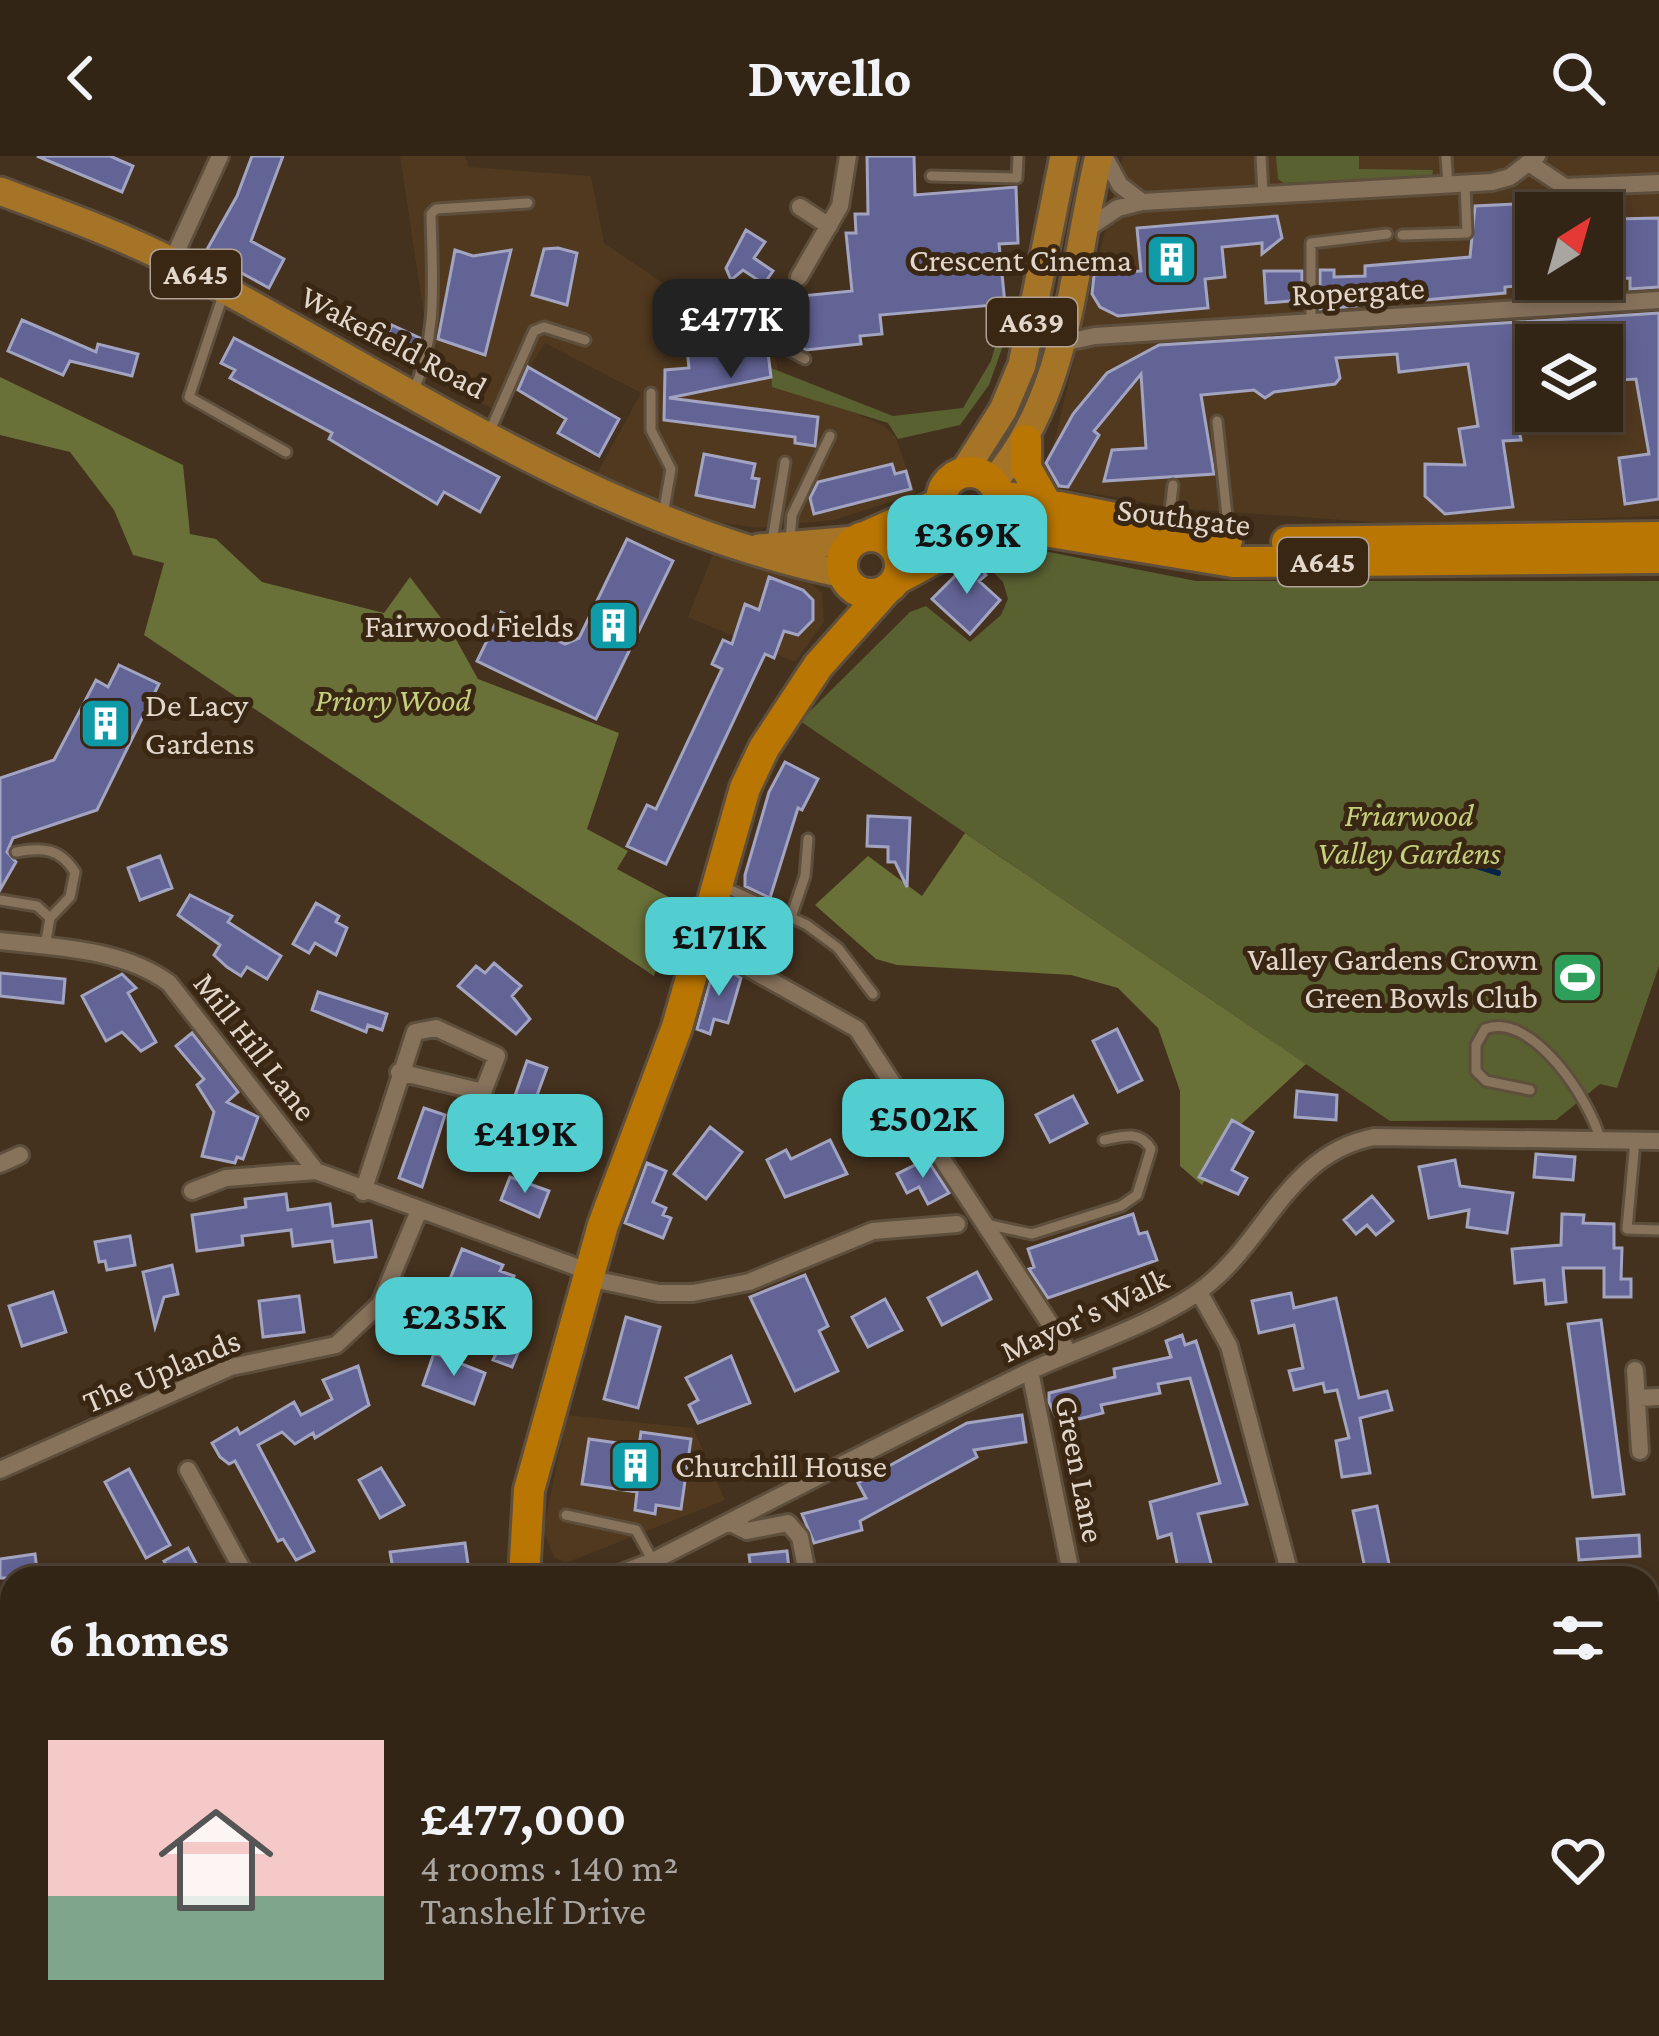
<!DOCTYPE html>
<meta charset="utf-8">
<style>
:root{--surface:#332516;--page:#3b2d1f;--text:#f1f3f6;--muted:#a9a5a1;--line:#4e4235;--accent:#52cdd0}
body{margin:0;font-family:"Crimson Pro",serif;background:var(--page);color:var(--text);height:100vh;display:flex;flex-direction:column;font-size:45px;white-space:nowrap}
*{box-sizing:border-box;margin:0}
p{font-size:39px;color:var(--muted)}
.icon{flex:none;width:66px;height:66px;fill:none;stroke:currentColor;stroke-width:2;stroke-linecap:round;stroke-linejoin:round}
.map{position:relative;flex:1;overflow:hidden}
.details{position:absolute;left:0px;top:1410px;width:1659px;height:471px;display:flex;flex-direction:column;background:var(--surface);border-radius:36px 36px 0 0;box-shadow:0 6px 18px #0003,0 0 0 3px var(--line)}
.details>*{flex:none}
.needle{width:78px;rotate:37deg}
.tools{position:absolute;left:1515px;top:36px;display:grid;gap:24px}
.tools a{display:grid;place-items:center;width:108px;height:108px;border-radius:0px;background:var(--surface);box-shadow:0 6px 18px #0003,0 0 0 3px var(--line);font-size:60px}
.price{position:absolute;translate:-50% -102px;padding:0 27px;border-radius:24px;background:var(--accent);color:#111;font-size:39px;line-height:78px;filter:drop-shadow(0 3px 6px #0008)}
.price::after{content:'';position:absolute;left:50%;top:72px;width:36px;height:27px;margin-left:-18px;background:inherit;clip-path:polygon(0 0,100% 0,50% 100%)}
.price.current{background:#222;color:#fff}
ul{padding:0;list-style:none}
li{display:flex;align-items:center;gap:36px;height:300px;padding:0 48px}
li span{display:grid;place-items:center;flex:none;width:336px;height:240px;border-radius:0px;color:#555}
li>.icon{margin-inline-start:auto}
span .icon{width:144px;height:144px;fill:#fffc;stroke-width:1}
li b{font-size:51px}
h2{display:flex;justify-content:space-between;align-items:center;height:144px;padding:0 48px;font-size:51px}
header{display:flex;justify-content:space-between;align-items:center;height:156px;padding:0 48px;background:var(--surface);font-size:54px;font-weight:700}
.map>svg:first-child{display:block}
</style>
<header><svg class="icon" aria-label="back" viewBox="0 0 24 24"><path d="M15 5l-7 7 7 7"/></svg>Dwello<svg class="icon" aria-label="search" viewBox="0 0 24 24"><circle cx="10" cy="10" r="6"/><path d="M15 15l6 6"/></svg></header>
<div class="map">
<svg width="1659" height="1880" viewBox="0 0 1659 1880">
<rect width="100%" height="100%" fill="#44311e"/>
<path fill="#50391f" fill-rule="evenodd" d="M 400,0 L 465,0 L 469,11 L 591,20 L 604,87 L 704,155 L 767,161 L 780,224 L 884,270 L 895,280 L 916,338 L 834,364 L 757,372 L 685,361 L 593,325 L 641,237 L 545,187 L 502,257 L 415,216 L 426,173 Z
M 1123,0 L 1659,0 L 1659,360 L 1411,369 L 1176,352 L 1056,331 L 1046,320 ZM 1536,57 L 1602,57 L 1602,123 L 1536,123 ZM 1536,189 L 1602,189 L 1602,255 L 1536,255 Z
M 714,395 L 805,421 L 822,437 L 824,466 L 795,506 L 688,461 Z
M 567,1259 L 693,1272 L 725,1344 L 566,1407 L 554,1401 L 543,1375 Z"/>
<path fill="#5a6131" d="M 1276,0 L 1359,0 L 1359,13 L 1433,14 L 1432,20 L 1284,27 L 1278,23 Z
M 1002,166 L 1011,167 L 989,229 L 960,269 L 898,283 L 888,267 L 772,231 L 771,212 L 893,260 L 963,252 L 991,205 Z
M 998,386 L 1196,425 L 1659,425 L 1659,810 L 1617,932 L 1600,928 L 1556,964 L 1390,965 L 800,565 L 910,456 L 926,450 L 970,486 L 1001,459 L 1008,443 L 1003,426 L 976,399 Z"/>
<path fill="#697139" d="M 0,221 L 183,309 L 190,378 L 216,383 L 262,426 L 384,457 L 410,421 L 453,478 L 478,523 L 619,577 L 587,673 L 628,695 L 617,713 L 678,746 L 654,820 L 144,479 L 164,407 L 133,399 L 114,354 L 70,296 L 0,279 Z
M 965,677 L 1306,908 L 1240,969 L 1202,1029 L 1180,1010 L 1180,935 L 1158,872 L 1118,832 L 1071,819 L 897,809 L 876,803 L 815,749 L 868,700 L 922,740 Z"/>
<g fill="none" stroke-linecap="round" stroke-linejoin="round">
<path stroke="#062349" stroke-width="6" d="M 1422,693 L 1498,717"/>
</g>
<path fill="#636496" stroke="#a2a4c1" stroke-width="3" d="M 37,0 L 110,0 L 133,10 L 122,36 Z
M 252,0 L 283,0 L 251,85 L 284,103 L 269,132 L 205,97 L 237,40 Z
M 867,0 L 914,0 L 915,39 L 1016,31 L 1018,87 L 999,88 L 1005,148 L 880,159 L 882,178 L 860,180 L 861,188 L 806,194 L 798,189 L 792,166 L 794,158 L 803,157 L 801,140 L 852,135 L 846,77 L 856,77 L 855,58 L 868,58 Z
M 1536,47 L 1536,128 L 1505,131 L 1505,137 L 1320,153 L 1320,114 L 1334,114 L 1334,121 L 1365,120 L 1365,110 L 1470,101 L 1475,50 Z
M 1277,60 L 1282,82 L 1262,98 L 1262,87 L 1222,91 L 1225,121 L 1205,123 L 1208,152 L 1118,160 L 1100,151 L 1092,138 L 1094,119 L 1141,115 L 1137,72 Z
M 1659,62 L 1659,131 L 1630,133 L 1630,122 L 1602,124 L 1602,77 L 1616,77 L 1616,63 Z
M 746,74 L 765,86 L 754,102 L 773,115 L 764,128 L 743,114 L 731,124 L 726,112 Z
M 558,92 L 577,97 L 567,149 L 532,139 L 544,93 Z
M 455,94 L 473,100 L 511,94 L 485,199 L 438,183 Z
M 1264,115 L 1302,115 L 1302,144 L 1266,147 Z
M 1659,157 L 1659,343 L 1625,348 L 1619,302 L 1649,298 L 1636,223 L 1602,225 L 1602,189 L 1536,189 L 1536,245 L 1514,249 L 1521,284 L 1503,285 L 1513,351 L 1445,358 L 1425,340 L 1425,308 L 1465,309 L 1459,273 L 1478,270 L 1468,208 L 1399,216 L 1397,198 L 1336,202 L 1340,222 L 1335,228 L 1274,236 L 1265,242 L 1254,234 L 1201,239 L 1214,318 L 1104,325 L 1112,294 L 1146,292 L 1141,218 L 1094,275 L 1099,279 L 1068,331 L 1059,330 L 1046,307 L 1073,258 L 1107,217 L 1159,189 Z
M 22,164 L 96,196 L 98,188 L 138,198 L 132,220 L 70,205 L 63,219 L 8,195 Z
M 774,167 L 781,196 L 768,197 L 771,221 L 669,242 L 818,261 L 815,290 L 795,287 L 795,281 L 664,264 L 665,214 L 689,212 L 685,171 Z
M 392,169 L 420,182 L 414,207 L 381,191 Z
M 234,182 L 499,321 L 480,356 L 444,336 L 437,348 L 329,283 L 332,277 L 230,222 L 235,214 L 221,207 Z
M 528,211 L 619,263 L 599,300 L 558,277 L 566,263 L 518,234 Z
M 704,298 L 755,308 L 752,322 L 759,323 L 754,351 L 696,339 Z
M 892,308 L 895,318 L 906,315 L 911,333 L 814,358 L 810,342 L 818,326 Z
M 627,383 L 673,405 L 596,563 L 477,505 L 501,456 L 565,488 L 579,482 Z
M 973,402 L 986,419 L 979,425 L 1000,444 L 970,478 L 932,443 Z
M 769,421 L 803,434 L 813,444 L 813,464 L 798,479 L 784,475 L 774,502 L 765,498 L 666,708 L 627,690 L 647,649 L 656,653 L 722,513 L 712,508 L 723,484 L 732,488 L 745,448 L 759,454 Z
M 119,509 L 159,528 L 97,654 L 13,682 L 7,696 L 16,706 L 0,734 L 0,622 L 54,604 L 96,524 L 108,531 Z
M 785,606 L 818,623 L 802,654 L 798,652 L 770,742 L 745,730 L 745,719 L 769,636 Z
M 868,660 L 910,662 L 907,731 L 895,706 L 888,706 L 888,691 L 867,690 Z
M 160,700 L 172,732 L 140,744 L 128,712 Z
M 190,739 L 232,760 L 228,766 L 281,800 L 267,823 L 247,811 L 241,820 L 227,811 L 214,799 L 220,789 L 178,759 Z
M 316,747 L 339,760 L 336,766 L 347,772 L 336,799 L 315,787 L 309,797 L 293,788 Z
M 739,747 L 764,759 L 749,798 L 726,785 Z
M 494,807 L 521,830 L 512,840 L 530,863 L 516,878 L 458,830 L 476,810 L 485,817 Z
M 715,808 L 741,822 L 728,867 L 714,863 L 710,878 L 697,873 Z
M 0,817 L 65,823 L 63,847 L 0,840 Z
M 122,818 L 136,832 L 128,837 L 156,886 L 141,895 L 122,876 L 106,885 L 82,840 Z
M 318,836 L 387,858 L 382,874 L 368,869 L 366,876 L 312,854 Z
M 1117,873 L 1142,924 L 1118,936 L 1093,885 Z
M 192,877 L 238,936 L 227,946 L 258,961 L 243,1003 L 237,1001 L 235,1007 L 202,1000 L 214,956 L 197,929 L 204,923 L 176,890 Z
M 527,905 L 547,912 L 528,964 L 509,957 Z
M 1297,935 L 1337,939 L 1336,964 L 1295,961 Z
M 1073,940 L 1087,967 L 1050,986 L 1036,959 Z
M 424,952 L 445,959 L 422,1031 L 399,1022 Z
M 1232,964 L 1253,976 L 1232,1014 L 1247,1022 L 1238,1038 L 1199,1021 Z
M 710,971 L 742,996 L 706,1043 L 674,1018 Z
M 830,984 L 847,1018 L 785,1041 L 767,1004 L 786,994 L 791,1003 Z
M 1536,998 L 1575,1001 L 1573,1024 L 1534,1021 Z
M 927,1003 L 949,1037 L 928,1048 L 919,1031 L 907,1037 L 897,1018 Z
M 1455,1004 L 1460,1030 L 1513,1037 L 1507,1077 L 1467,1071 L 1469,1054 L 1429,1062 L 1419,1011 Z
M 647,1007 L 666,1015 L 653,1046 L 666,1052 L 663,1059 L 671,1062 L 663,1082 L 625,1067 Z
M 510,1021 L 549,1035 L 539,1061 L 501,1044 Z
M 286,1038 L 288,1054 L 330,1048 L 333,1070 L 371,1065 L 376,1101 L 335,1106 L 332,1085 L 293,1090 L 291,1074 L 242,1080 L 243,1089 L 197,1095 L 192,1059 L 246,1051 L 245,1043 Z
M 1372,1040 L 1393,1065 L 1376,1079 L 1367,1069 L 1356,1078 L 1344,1064 Z
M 1133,1058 L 1139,1078 L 1147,1076 L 1157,1104 L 1048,1142 L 1029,1113 L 1034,1111 L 1028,1093 Z
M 1562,1058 L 1584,1059 L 1583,1067 L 1614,1068 L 1614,1092 L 1622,1092 L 1621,1123 L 1631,1123 L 1631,1141 L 1604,1141 L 1604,1112 L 1563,1112 L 1566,1146 L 1546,1148 L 1544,1124 L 1515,1127 L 1512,1093 L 1561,1089 Z
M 130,1080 L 135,1109 L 107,1114 L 105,1105 L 99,1106 L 95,1086 Z
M 462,1093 L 503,1109 L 500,1115 L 514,1120 L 502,1154 L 448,1128 Z
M 172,1109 L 178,1138 L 164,1141 L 155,1171 L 143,1116 Z
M 977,1116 L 991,1143 L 942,1169 L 928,1142 Z
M 805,1119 L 828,1170 L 819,1175 L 838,1215 L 795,1235 L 750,1141 Z
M 53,1136 L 66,1176 L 22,1190 L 9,1150 Z
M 1291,1137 L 1294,1152 L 1336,1142 L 1359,1242 L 1387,1235 L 1392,1254 L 1360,1262 L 1370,1317 L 1342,1321 L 1336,1285 L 1349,1282 L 1337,1234 L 1325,1236 L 1323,1227 L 1294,1234 L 1289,1215 L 1303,1212 L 1294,1169 L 1259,1177 L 1252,1145 Z
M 299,1140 L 304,1176 L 263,1181 L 259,1145 Z
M 885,1143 L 902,1174 L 868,1191 L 852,1161 Z
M 626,1161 L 660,1171 L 638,1252 L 604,1243 Z
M 493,1164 L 526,1178 L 512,1211 L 493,1204 L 500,1189 L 485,1183 Z
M 1601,1164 L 1624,1338 L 1593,1341 L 1568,1168 Z
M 1182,1179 L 1185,1189 L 1196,1185 L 1247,1348 L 1198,1358 L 1215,1422 L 1180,1422 L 1171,1378 L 1158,1382 L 1150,1346 L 1220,1327 L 1190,1222 L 1158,1228 L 1160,1237 L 1101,1249 L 1103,1257 L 1059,1268 L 1049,1246 L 1049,1237 L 1115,1221 L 1114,1213 L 1171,1201 L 1166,1185 Z
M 434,1197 L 485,1217 L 474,1248 L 423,1229 Z
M 731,1200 L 750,1247 L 698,1267 L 689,1249 L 698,1244 L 686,1222 Z
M 358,1210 L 369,1249 L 315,1282 L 313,1277 L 295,1288 L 282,1276 L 258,1289 L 314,1395 L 296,1404 L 283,1383 L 278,1385 L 235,1305 L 229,1308 L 220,1301 L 212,1287 L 237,1272 L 240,1278 L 294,1246 L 301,1259 L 332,1243 L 323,1224 Z
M 1022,1259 L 1026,1286 L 974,1294 L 977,1301 L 860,1365 L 862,1374 L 814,1387 L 802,1358 L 866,1342 L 858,1327 L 967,1267 Z
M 641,1276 L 691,1283 L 681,1353 L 656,1349 L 655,1358 L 635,1354 L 637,1336 L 582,1328 L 589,1283 L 639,1290 Z
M 381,1312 L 404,1349 L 380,1362 L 359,1324 Z
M 129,1313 L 170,1389 L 146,1402 L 105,1326 Z
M 1377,1350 L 1392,1422 L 1367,1422 L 1353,1355 Z
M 1639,1379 L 1640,1400 L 1579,1404 L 1577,1383 Z
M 465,1387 L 470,1422 L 394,1419 L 390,1396 Z
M 188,1392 L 204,1422 L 173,1422 L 164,1405 Z
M 787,1395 L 790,1422 L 752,1422 L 749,1399 Z
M 35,1398 L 38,1422 L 0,1422 L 0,1403 Z"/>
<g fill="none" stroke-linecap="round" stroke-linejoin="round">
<defs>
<path id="lane" d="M 1261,0 L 1263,38
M 1446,0 L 1448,29
M 931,20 L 1017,22 L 1018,0
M 1593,30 L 1594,57
M 1402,79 L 1467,77 L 1465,29
M 799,121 L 782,162 L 790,195 L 805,203
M 223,139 L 189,241 L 286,296
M 1311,167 L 1311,87 L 1387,78
M 413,236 C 439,178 432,121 431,58 L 436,53 L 528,47
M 651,237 L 651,274 L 671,313 L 663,359
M 1217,265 L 1229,379
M 489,277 L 534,175 L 544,171 L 585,184
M 1169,365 L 1173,329
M 790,384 L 792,359 L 830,280
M 772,385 L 785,306
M 16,696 C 42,691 60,692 75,716 L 70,741 L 50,762 L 45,790
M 720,729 L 807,769 L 838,792 L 873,838
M 0,744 L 37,750 L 50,762
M 791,761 L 805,720 L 808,683
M 1530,934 L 1486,925 L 1476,915 L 1476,889 L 1485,873 C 1532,855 1590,944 1600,983
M 1635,985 L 1627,1073 L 1659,1074
M 990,1069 L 1032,1078 L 1121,1050 L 1137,1039 L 1151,993 C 1140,974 1122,980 1104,984
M 566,1359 L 636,1374 L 653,1405
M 0,1803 L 12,1839
M 22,1869 L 26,1880"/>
<path id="street" d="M 1104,0 L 1120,29 L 1142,46
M 1529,7 L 1565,31 L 1659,27
M 800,51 L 829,70
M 1085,74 L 1118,52 L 1142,46 L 1492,26 L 1510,21 L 1537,0
M 172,105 L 220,0
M 799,121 L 840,50 L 848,0
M 1062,187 L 1095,180 L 1659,144
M 0,785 C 56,791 123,793 169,827 L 316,1015
M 702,786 L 857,873 L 1069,1197
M 0,1008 L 20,999
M 192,1035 L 226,1022 L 316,1015 L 590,1116
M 363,1036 L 415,876 L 436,872 L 497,900 L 483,936 L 399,916
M 588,1122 L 659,1137 L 693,1137 L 749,1126 L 873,1075 L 957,1068
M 1199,1136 L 1229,1190 L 1291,1422
M 1635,1214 L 1640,1295
M 1030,1215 L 1072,1422
M 1637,1242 L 1659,1241
M 0,1314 L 231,1211 L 336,1189 L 380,1148 L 418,1057
M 188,1314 L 247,1422
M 729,1366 L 747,1375 L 788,1367 L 800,1381 L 808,1422
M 609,1422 L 653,1405 C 778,1341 902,1277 1028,1216 C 1083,1190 1144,1172 1194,1139 C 1266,1091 1283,999 1374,981 L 1659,985
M 1647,1442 L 1659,1442
M 1647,1738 L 1659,1736
M 800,1869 L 810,1880
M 1030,1869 L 1033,1880
M 1540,1874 L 1548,1880
M 1159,1880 L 1203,1869"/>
<path id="secondary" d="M 672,1869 L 676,1880"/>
<path id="primary" d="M 0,35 C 59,57 121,79 177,108 C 392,221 602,369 844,418
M 963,317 L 1003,254 L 1022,209 L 1064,0
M 992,327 C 1071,239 1072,110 1099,0
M 759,392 L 855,384"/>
<path id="highway" d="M 1026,284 L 1026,312 L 1047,349
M941 345a29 29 0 1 1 58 0a29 29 0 1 1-58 0Z
M 998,339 L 1227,384
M 990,366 L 1233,406 L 1659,402
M 869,379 L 941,347
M842 409a29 29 0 1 1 58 0a29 29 0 1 1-58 0Z
M 1287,386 L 1659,381
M 897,423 L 938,401 L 962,373
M 524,1422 L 529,1334 L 603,1069 L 677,871 L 745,632 L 764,592 L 818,510 L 885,435
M 198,1880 L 210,1869"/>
</defs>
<use href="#lane" stroke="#5e4e3c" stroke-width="15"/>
<use href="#street" stroke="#5e4e3c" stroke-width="22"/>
<use href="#secondary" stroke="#5e4e3c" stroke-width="30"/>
<use href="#primary" stroke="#5e4e3c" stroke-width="33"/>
<use href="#highway" stroke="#5e4e3c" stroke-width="36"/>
<use href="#lane" stroke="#87725c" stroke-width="9"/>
<use href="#street" stroke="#87725c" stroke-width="16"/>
<use href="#secondary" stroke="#87725c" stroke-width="24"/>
<use href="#primary" stroke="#a67426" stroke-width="27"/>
<use href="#highway" stroke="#ba7602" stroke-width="30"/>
</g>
<defs>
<symbol id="building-square" viewBox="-11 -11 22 22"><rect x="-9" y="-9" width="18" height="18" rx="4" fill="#0f9aa8" stroke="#392714"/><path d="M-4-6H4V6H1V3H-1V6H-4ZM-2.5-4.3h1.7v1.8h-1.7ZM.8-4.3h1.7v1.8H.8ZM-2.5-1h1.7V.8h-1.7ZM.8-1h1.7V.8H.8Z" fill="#fff"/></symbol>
<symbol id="stadium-square" viewBox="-11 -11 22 22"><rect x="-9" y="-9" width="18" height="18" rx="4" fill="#2e9e5b" stroke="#392714"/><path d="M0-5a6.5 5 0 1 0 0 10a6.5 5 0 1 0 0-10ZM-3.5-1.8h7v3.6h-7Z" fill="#fff"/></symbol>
</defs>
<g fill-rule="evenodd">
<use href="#building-square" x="1142" y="74" width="59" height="59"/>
<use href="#building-square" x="584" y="440" width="59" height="59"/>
<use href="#building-square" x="76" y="538" width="59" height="59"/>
<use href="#stadium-square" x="1548" y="792" width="59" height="59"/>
<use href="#building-square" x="606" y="1280" width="59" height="59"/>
</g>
<g text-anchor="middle" stroke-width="10" stroke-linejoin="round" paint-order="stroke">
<g fill="#392714" stroke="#b0a294" stroke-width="3">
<rect x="151" y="94" width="90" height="48" rx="9"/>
<rect x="987" y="142" width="90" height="48" rx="9"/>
<rect x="1278" y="382" width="90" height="48" rx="9"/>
</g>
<g font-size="30" font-weight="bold" fill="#e3d7cb">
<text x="196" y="128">A645</text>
<text x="1032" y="176">A639</text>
<text x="1323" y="416">A645</text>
</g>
<g font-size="33" fill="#e3d7cb" stroke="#392714" text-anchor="end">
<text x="1132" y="115">Crescent Cinema</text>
<text x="574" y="481">Fairwood Fields</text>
<text x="145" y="560" text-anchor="start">De Lacy<tspan x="145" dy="38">Gardens</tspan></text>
<text x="1538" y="814">Valley Gardens Crown<tspan x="1538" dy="38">Green Bowls Club</tspan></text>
<text x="675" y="1321" text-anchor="start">Churchill House</text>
</g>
<g font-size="33" fill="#e3d7cb" stroke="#392714">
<text transform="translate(1358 134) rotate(-3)" y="12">Ropergate</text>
<text transform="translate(394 185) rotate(28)" y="12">Wakefield Road</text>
<text transform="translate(1184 360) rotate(7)" y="12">Southgate</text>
<text transform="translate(256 890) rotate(52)" y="12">Mill Hill Lane</text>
<text transform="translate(1084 1158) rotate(-25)" y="12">Mayor's Walk</text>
<text transform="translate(161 1214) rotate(-23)" y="12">The Uplands</text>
<text transform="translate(1081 1313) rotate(79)" y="12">Green Lane</text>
</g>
<g font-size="33" font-style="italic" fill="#c4d07c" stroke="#392714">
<text x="393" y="555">Priory Wood</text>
<text x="1409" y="670">Friarwood<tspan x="1409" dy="38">Valley Gardens</tspan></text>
</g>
</g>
</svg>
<div class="tools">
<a><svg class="needle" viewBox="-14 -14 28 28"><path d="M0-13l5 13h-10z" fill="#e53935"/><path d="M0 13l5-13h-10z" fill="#a9a5a1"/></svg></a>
<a><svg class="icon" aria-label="layers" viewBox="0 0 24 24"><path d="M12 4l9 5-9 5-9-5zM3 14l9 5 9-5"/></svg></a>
</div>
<b class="price current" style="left:731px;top:225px">£477K</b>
<b class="price" style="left:967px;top:441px">£369K</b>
<b class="price" style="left:719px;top:843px">£171K</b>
<b class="price" style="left:923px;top:1025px">£502K</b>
<b class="price" style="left:525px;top:1040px">£419K</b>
<b class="price" style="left:454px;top:1223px">£235K</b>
<section class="details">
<h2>6 homes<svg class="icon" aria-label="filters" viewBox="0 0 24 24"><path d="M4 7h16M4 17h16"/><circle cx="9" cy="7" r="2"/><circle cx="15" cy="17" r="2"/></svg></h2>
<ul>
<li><span style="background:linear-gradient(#f6c9c9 65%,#7fa58c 0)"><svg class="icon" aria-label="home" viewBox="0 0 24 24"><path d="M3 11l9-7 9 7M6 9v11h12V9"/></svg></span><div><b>£477,000</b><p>4 rooms · 140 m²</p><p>Tanshelf Drive</p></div><svg class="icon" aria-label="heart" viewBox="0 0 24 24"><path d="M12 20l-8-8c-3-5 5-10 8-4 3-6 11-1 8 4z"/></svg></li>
</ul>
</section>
</div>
